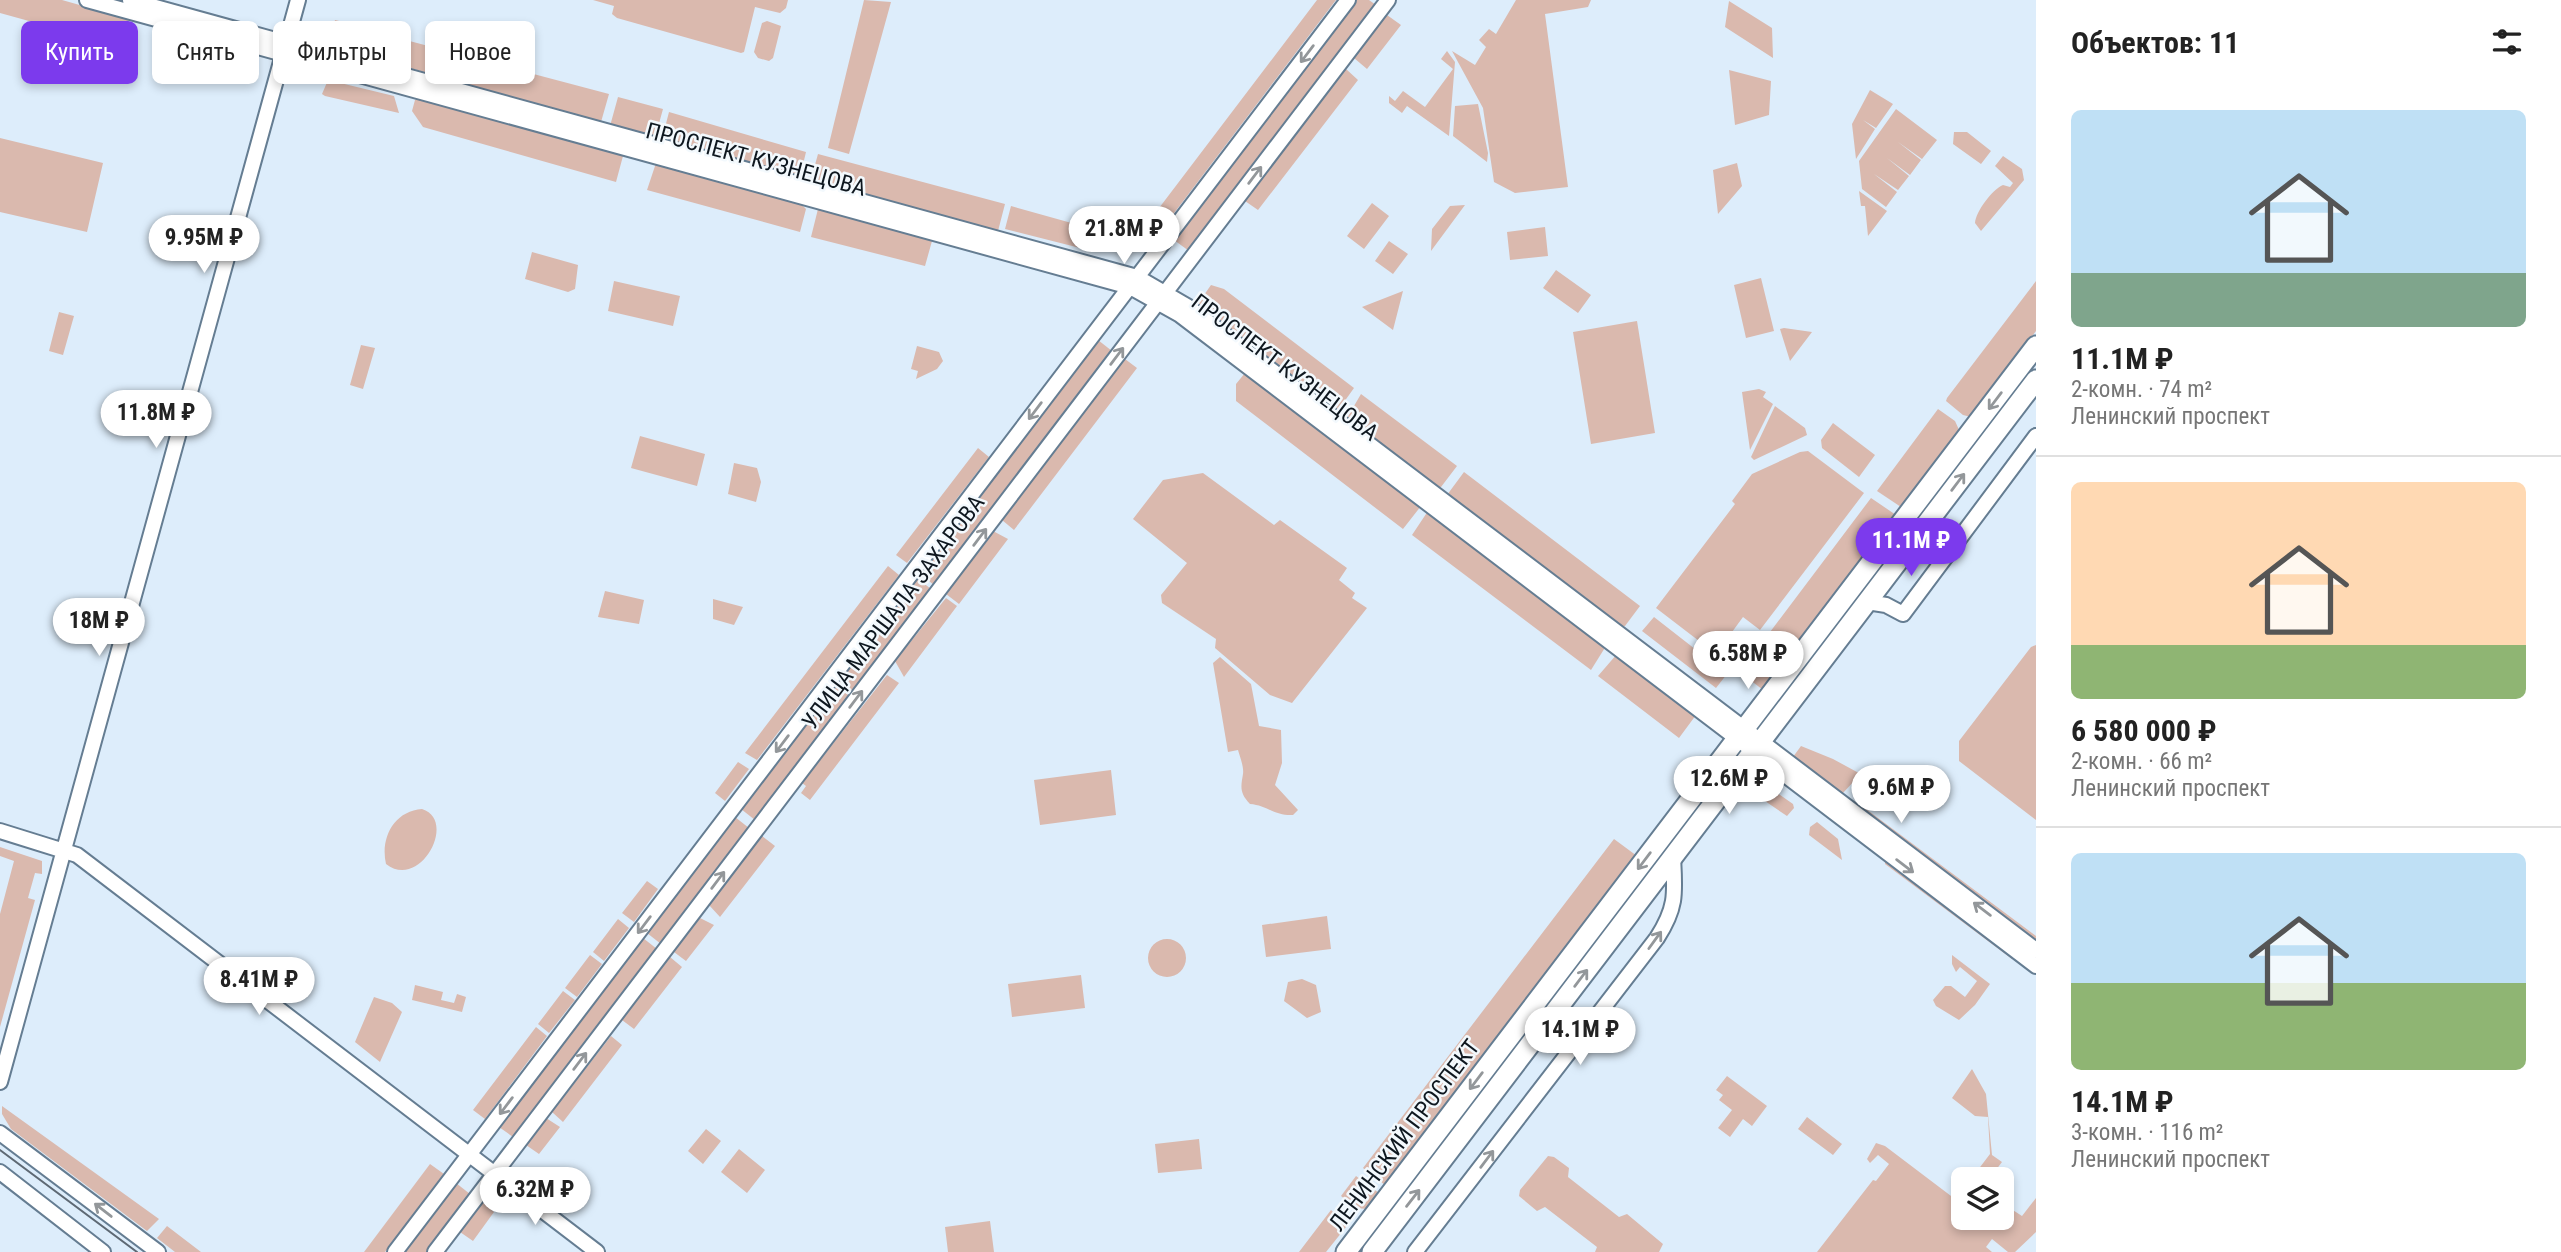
<!DOCTYPE html>
<html lang="ru">
<meta charset="utf-8">
<style>
:root{--surface:#fff;--page:#f2f2f2;--text:#222;--muted:#767676;--line:#e0e0e0;--accent:#7c3aed}
body{margin:0;font-family:"Roboto Condensed",sans-serif;background:var(--page);color:var(--text);height:100vh;display:flex;flex-direction:column;font-size:26px;white-space:nowrap}
*{box-sizing:border-box;margin:0}
p{font-size:23px;color:var(--muted)}
.icon{flex:none;width:38px;height:38px;fill:none;stroke:currentColor;stroke-width:2;stroke-linecap:round;stroke-linejoin:round}
.map{position:relative;flex:1;overflow:hidden}
.drawer{display:flex;flex-direction:column;background:var(--surface);width:525px}
.drawer>*{flex:none}
.guide{position:absolute;left:21px;top:21px;width:665px;height:63px;display:flex;gap:14px}
.controls{position:absolute;left:1951px;top:1167px;display:grid;gap:14px}
.controls a{display:grid;place-items:center;width:63px;height:63px;border-radius:10px;background:var(--surface);box-shadow:0 4px 10px #0003;font-size:35px}
.price{position:absolute;translate:-50% -60px;padding:0 16px;border-radius:24px;background:#fff;color:#222;font-size:23px;line-height:46px;filter:drop-shadow(0 2px 4px #0008)}
.price::after{content:'';position:absolute;left:50%;top:42px;width:21px;height:16px;margin-left:-10px;background:inherit;clip-path:polygon(0 0,100% 0,50% 100%)}
.price.selected{background:var(--accent);color:#fff}
ul{padding:0;list-style:none}
li{display:grid;align-content:center;gap:14px;height:371px;padding:0 35px}
li+li{border-top:2px solid var(--line)}
li span{display:grid;place-items:center;height:217px;border-radius:10px;color:#555}
li>.icon{margin-inline-start:auto}
span .icon{width:126px;height:126px;fill:#fffc;stroke-width:1}
li b{font-size:30px}
h2{display:flex;justify-content:space-between;align-items:center;height:84px;padding:0 35px;font-size:30px}
.pill{padding:0 24px;border-radius:10px;background:var(--surface);box-shadow:0 4px 10px #0003;font-size:24px;line-height:63px}
.pill.selected{background:var(--accent);color:#fff}
main{display:flex;flex:1;min-height:0}
.map>svg:first-child{display:block}
</style>
<main>
<div class="map">
<svg width="2036" height="1252" viewBox="0 0 2036 1252">
<rect width="100%" height="100%" fill="#ddedfb"/>
<path fill="#dab9ae" d="M 0,0 L 62,0 L 129,19 L 123,47 L 0,13 Z
M 593,0 L 788,0 L 786,8 L 780,13 L 755,7 L 744,52 L 741,53 L 617,18 L 612,14 L 614,6 Z
M 864,0 L 891,2 L 849,154 L 828,148 Z
M 1317,0 L 1336,0 L 1165,225 L 1153,216 Z
M 1357,0 L 1369,0 L 1376,5 L 1189,251 L 1174,240 Z
M 1516,0 L 1591,0 L 1588,7 L 1545,14 L 1568,187 L 1515,193 L 1494,182 L 1483,108 L 1452,51 L 1475,65 L 1486,47 L 1479,40 L 1489,29 L 1496,34 Z
M 1729,1 L 1772,28 L 1773,58 L 1725,27 Z
M 1387,15 L 1401,25 L 1367,69 L 1354,58 Z
M 335,20 L 392,34 L 385,62 L 328,48 Z
M 767,21 L 781,26 L 773,58 L 769,61 L 758,58 L 754,52 L 762,23 Z
M 188,38 L 251,55 L 248,66 L 185,49 Z
M 402,39 L 609,94 L 601,122 L 396,64 Z
M 1447,51 L 1455,62 L 1449,136 L 1407,106 L 1402,113 L 1389,103 L 1389,96 L 1395,101 L 1403,91 L 1425,107 L 1453,69 L 1441,59 Z
M 1346,69 L 1358,80 L 1258,210 L 1245,201 Z
M 1729,70 L 1771,81 L 1769,115 L 1735,125 Z
M 328,80 L 394,96 L 399,113 L 325,96 L 322,94 Z
M 1870,90 L 1893,104 L 1876,128 L 1863,120 L 1875,129 L 1856,159 L 1852,124 Z
M 421,97 L 620,151 L 623,156 L 616,182 L 423,127 L 412,111 L 415,100 Z
M 618,97 L 663,109 L 655,138 L 610,126 Z
M 1478,104 L 1488,153 L 1487,162 L 1453,136 L 1455,106 Z
M 1896,109 L 1937,140 L 1922,159 L 1898,142 L 1921,160 L 1910,175 L 1887,158 L 1909,176 L 1898,190 L 1874,174 L 1897,192 L 1886,207 L 1862,189 L 1859,161 Z
M 669,112 L 806,152 L 800,177 L 662,139 Z
M 1954,132 L 1967,132 L 1991,151 L 1981,164 L 1953,144 Z
M 0,138 L 103,163 L 87,232 L 0,212 Z
M 818,154 L 1005,204 L 998,231 L 811,179 Z
M 2003,156 L 2022,169 L 2024,180 L 1981,231 L 1975,223 C 1976,211 1992,190 2003,185 L 2010,187 L 2013,183 L 1995,166 Z
M 656,163 L 802,205 L 806,209 L 800,232 L 647,190 Z
M 1737,163 L 1742,186 L 1718,214 L 1713,170 Z
M 1859,191 L 1887,211 L 1868,236 L 1865,206 L 1861,206 Z
M 1372,203 L 1389,216 L 1364,249 L 1347,236 Z
M 1465,205 L 1431,251 L 1432,229 L 1450,206 Z
M 1011,206 L 1093,229 L 1088,250 L 1005,229 Z
M 818,209 L 932,241 L 925,266 L 811,237 Z
M 1545,227 L 1548,256 L 1510,260 L 1507,232 Z
M 1389,241 L 1408,254 L 1393,274 L 1375,261 Z
M 532,252 L 578,265 L 575,289 L 568,292 L 525,279 Z
M 1556,270 L 1591,295 L 1578,313 L 1543,288 Z
M 1761,278 L 1774,331 L 1746,338 L 1734,285 Z
M 614,281 L 680,296 L 673,326 L 608,311 Z
M 2036,281 L 2036,331 L 1971,417 L 1963,415 L 1946,401 L 1947,398 Z
M 1211,285 L 1224,289 L 1354,388 L 1339,409 L 1337,411 L 1197,305 Z
M 1403,291 L 1393,330 L 1362,307 Z
M 59,312 L 74,316 L 63,355 L 49,351 Z
M 1637,321 L 1655,433 L 1591,444 L 1573,332 Z
M 1784,328 L 1812,332 L 1790,361 L 1780,329 Z
M 1098,340 L 1112,351 L 934,585 L 920,574 Z
M 361,345 L 375,348 L 363,389 L 350,385 Z
M 917,346 L 939,352 L 943,361 L 937,369 L 916,379 L 918,371 L 911,369 Z
M 1125,359 L 1137,368 L 1014,530 L 1002,520 Z
M 1245,373 L 1421,506 L 1403,529 L 1236,401 L 1236,384 Z
M 1759,389 L 1766,392 L 1763,397 L 1773,404 L 1750,450 L 1742,392 Z
M 1361,394 L 1457,466 L 1441,487 L 1438,488 L 1347,418 Z
M 1775,406 L 1805,428 L 1807,435 L 1754,460 L 1751,457 Z
M 1938,409 L 1955,421 L 1960,432 L 1901,507 L 1877,491 Z
M 1833,423 L 1875,455 L 1859,477 L 1822,448 L 1821,440 Z
M 640,436 L 705,454 L 697,486 L 631,468 Z
M 978,448 L 989,457 L 907,563 L 896,555 Z
M 1808,451 L 1864,493 L 1760,630 L 1743,617 L 1716,654 L 1656,608 L 1735,504 L 1732,501 L 1752,474 L 1800,452 Z
M 734,463 L 757,468 L 761,482 L 756,502 L 728,494 Z
M 1464,472 L 1640,606 L 1625,626 L 1622,627 L 1447,495 Z
M 1203,473 L 1274,525 L 1280,520 L 1347,568 L 1339,580 L 1355,593 L 1352,598 L 1367,608 L 1292,703 L 1270,695 L 1215,648 L 1216,639 L 1162,603 L 1161,595 L 1187,563 L 1133,519 L 1163,480 Z
M 1871,498 L 1896,515 L 1763,690 L 1740,672 Z
M 1428,511 L 1606,646 L 1591,670 L 1412,535 Z
M 993,531 L 1008,539 L 959,604 L 946,594 Z
M 888,566 L 899,575 L 757,760 L 745,753 Z
M 917,578 L 931,589 L 755,820 L 741,809 Z
M 605,591 L 644,600 L 639,624 L 598,617 Z
M 946,598 L 957,606 L 904,677 L 895,661 Z
M 713,599 L 743,607 L 734,625 L 713,619 Z
M 1654,617 L 1727,674 L 1716,688 L 1642,631 Z
M 2036,645 L 2036,820 L 1959,761 L 1959,741 L 2031,647 Z
M 1617,654 L 1696,715 L 1679,738 L 1598,676 Z
M 1220,657 L 1251,684 L 1259,726 L 1281,730 L 1282,763 L 1275,785 L 1298,810 L 1293,815 C 1275,816 1266,805 1250,804 C 1239,793 1241,786 1243,774 C 1244,767 1240,757 1238,750 L 1228,752 L 1213,663 Z
M 887,675 L 899,683 L 810,800 L 801,793 L 806,786 L 802,783 Z
M 1801,746 L 1833,759 L 1868,778 L 1864,782 L 1857,778 L 1842,794 L 1793,757 Z
M 738,762 L 749,769 L 725,801 L 715,793 Z
M 1111,770 L 1116,815 L 1040,825 L 1034,780 Z
M 1770,788 L 1793,804 L 1794,808 L 1787,816 L 1762,799 L 1762,794 Z
M 1858,803 L 2036,936 L 2036,940 L 1859,807 Z
M 422,809 C 458,820 420,891 386,864 C 380,838 394,811 422,809 Z
M 735,817 L 749,828 L 661,944 L 647,933 Z
M 1817,822 L 1838,839 L 1842,860 L 1809,835 L 1810,827 Z
M 762,836 L 775,846 L 720,917 L 709,905 Z
M 1614,839 L 1637,856 L 1385,1185 L 1363,1168 Z
M 0,847 L 42,861 L 42,874 L 35,873 L 28,898 L 35,900 L 0,1027 L 0,914 L 14,861 L 0,856 Z
M 1885,860 L 2012,956 L 2012,959 L 1885,864 Z
M 647,881 L 658,889 L 634,922 L 622,913 Z
M 1327,916 L 1331,949 L 1266,957 L 1262,925 Z
M 700,918 L 714,925 L 686,961 L 674,952 Z
M 618,919 L 629,928 L 604,961 L 593,952 Z
M 643,938 L 657,949 L 513,1137 L 499,1127 Z
M1148 958a19 19 0 1 1 38 0a19 19 0 1 1-38 0Z
M 590,955 L 602,964 L 577,997 L 565,988 Z
M 1952,955 L 1990,984 L 1975,1005 L 1959,1020 L 1936,1006 L 1933,1000 L 1945,986 L 1951,986 L 1965,997 L 1977,981 L 1960,967 L 1956,972 L 1952,964 Z
M 670,957 L 682,967 L 634,1029 L 622,1020 Z
M 1081,975 L 1085,1008 L 1012,1017 L 1008,984 Z
M 1302,979 L 1316,985 L 1321,1012 L 1307,1018 L 1284,1001 L 1288,982 Z
M 415,985 L 443,992 L 441,1000 L 454,1003 L 457,994 L 466,997 L 462,1012 L 412,1000 Z
M 563,991 L 575,1000 L 549,1033 L 538,1024 Z
M 374,997 L 392,1003 L 402,1012 L 380,1062 L 355,1042 Z
M 536,1027 L 547,1036 L 485,1119 L 473,1110 Z
M 611,1036 L 622,1045 L 563,1122 L 552,1112 Z
M 1972,1069 L 1986,1094 L 1992,1155 L 2002,1162 L 1989,1179 L 1971,1179 L 1990,1154 L 1988,1117 L 1975,1116 L 1952,1098 Z
M 1727,1076 L 1767,1106 L 1752,1126 L 1743,1119 L 1730,1137 L 1718,1128 L 1732,1110 L 1719,1100 L 1723,1095 L 1716,1090 Z
M 2,1106 L 159,1219 L 147,1231 L 11,1129 L 2,1114 Z
M 1807,1117 L 1842,1144 L 1833,1155 L 1798,1129 Z
M 546,1118 L 560,1127 L 539,1154 L 526,1145 Z
M 706,1129 L 721,1141 L 703,1164 L 688,1151 Z
M 1199,1139 L 1202,1169 L 1158,1173 L 1155,1144 Z
M 1876,1143 L 1885,1146 L 1955,1199 L 1963,1189 L 1964,1218 L 2002,1218 L 2002,1203 L 2022,1216 L 2036,1198 L 2036,1232 L 2015,1252 L 2008,1252 L 1992,1239 L 1986,1247 L 1992,1252 L 1817,1252 L 1873,1180 L 1876,1181 L 1889,1164 L 1878,1155 L 1870,1163 L 1867,1159 Z
M 739,1149 L 765,1170 L 747,1193 L 721,1172 Z
M 1548,1156 L 1554,1157 L 1569,1168 L 1568,1177 L 1619,1217 L 1627,1214 L 1663,1244 L 1659,1252 L 1595,1252 L 1597,1247 L 1545,1207 L 1537,1211 L 1519,1196 L 1520,1190 Z
M 430,1164 L 444,1174 L 385,1252 L 364,1252 Z
M 1356,1176 L 1379,1193 L 1367,1209 L 1356,1208 L 1341,1196 Z
M 456,1183 L 470,1194 L 426,1252 L 404,1252 Z
M 482,1202 L 494,1212 L 473,1241 L 460,1232 Z
M 1331,1210 L 1346,1223 L 1346,1227 L 1326,1252 L 1299,1252 Z
M 990,1221 L 994,1252 L 948,1252 L 945,1227 Z
M 167,1226 L 201,1252 L 175,1252 L 157,1238 Z"/>
<g fill="none" stroke-linecap="round" stroke-linejoin="round">
<defs>
<path id="minor" d="M 87,0 L 1130,287 L 1180,315 L 2036,966
M 130,0 L 1137,277 L 1187,306 L 2036,950
M 1867,602 L 1886,605 L 1903,614 L 2036,436
M 0,831 L 77,855 L 597,1252
M 0,1082 L 298,0
M 0,1133 L 158,1252
M 0,1172 L 103,1252
M 395,1252 L 1348,0
M 435,1252 L 1388,0
M 1415,1252 L 1657,938 C 1677,907 1675,893 1673,857"/>
<path id="major" d="M 1346,1252 L 2036,346
M 1372,1252 L 2036,380"/>
</defs>
<use href="#minor" stroke="#657d92" stroke-width="18"/>
<use href="#major" stroke="#657d92" stroke-width="23"/>
<use href="#minor" stroke="#fff" stroke-width="14"/>
<use href="#major" stroke="#fff" stroke-width="19"/>
<path stroke="#5e6974" stroke-width="2" d="M 0,1150 L 137,1252"/>
</g>
<defs><path id="oneway-shaft" d="M-6 0H5M1.5-3L5.5 0L1.5 3" fill="none" stroke-width="1.6" stroke-linecap="round" stroke-linejoin="round" transform="scale(1.75)"/></defs>
<g stroke="#93979a">
<use href="#oneway-shaft" transform="translate(1307 54) rotate(127)"/>
<use href="#oneway-shaft" transform="translate(1255 175) rotate(-53)"/>
<use href="#oneway-shaft" transform="translate(1117 356) rotate(-53)"/>
<use href="#oneway-shaft" transform="translate(1995 401) rotate(127)"/>
<use href="#oneway-shaft" transform="translate(1035 411) rotate(127)"/>
<use href="#oneway-shaft" transform="translate(1958 482) rotate(-53)"/>
<use href="#oneway-shaft" transform="translate(980 537) rotate(-53)"/>
<use href="#oneway-shaft" transform="translate(856 699) rotate(-53)"/>
<use href="#oneway-shaft" transform="translate(782 744) rotate(127)"/>
<use href="#oneway-shaft" transform="translate(1644 861) rotate(127)"/>
<use href="#oneway-shaft" transform="translate(1905 866) rotate(37)"/>
<use href="#oneway-shaft" transform="translate(718 880) rotate(-53)"/>
<use href="#oneway-shaft" transform="translate(1982 909) rotate(-143)"/>
<use href="#oneway-shaft" transform="translate(644 925) rotate(127)"/>
<use href="#oneway-shaft" transform="translate(1655 940) rotate(-54)"/>
<use href="#oneway-shaft" transform="translate(1581 978) rotate(-53)"/>
<use href="#oneway-shaft" transform="translate(580 1061) rotate(-53)"/>
<use href="#oneway-shaft" transform="translate(1476 1081) rotate(127)"/>
<use href="#oneway-shaft" transform="translate(506 1106) rotate(127)"/>
<use href="#oneway-shaft" transform="translate(1487 1159) rotate(-53)"/>
<use href="#oneway-shaft" transform="translate(1413 1198) rotate(-52)"/>
<use href="#oneway-shaft" transform="translate(103 1210) rotate(-142)"/>
</g>
<g text-anchor="middle" stroke-width="5" stroke-linejoin="round" paint-order="stroke">
<g font-size="23" fill="#0e171f" stroke="#f3f9fd">
<text transform="translate(756 159) rotate(15)" y="8">ПРОСПЕКТ КУЗНЕЦОВА</text>
<text transform="translate(1285 367) rotate(37)" y="8">ПРОСПЕКТ КУЗНЕЦОВА</text>
<text transform="translate(893 612) rotate(-53)" y="8">УЛИЦА МАРШАЛА ЗАХАРОВА</text>
<text transform="translate(1404 1135) rotate(-53)" y="8">ЛЕНИНСКИЙ ПРОСПЕКТ</text>
</g>
</g>
</svg>
<div class="controls">
<a><svg class="icon" aria-label="layers" viewBox="0 0 24 24"><path d="M12 4l9 5-9 5-9-5zM3 14l9 5 9-5"/></svg></a>
</div>
<b class="price" style="left:1124px;top:266px">21.8M ₽</b>
<b class="price" style="left:204px;top:275px">9.95M ₽</b>
<b class="price" style="left:156px;top:450px">11.8M ₽</b>
<b class="price selected" style="left:1911px;top:578px">11.1M ₽</b>
<b class="price" style="left:99px;top:658px">18M ₽</b>
<b class="price" style="left:1748px;top:691px">6.58M ₽</b>
<b class="price" style="left:1729px;top:816px">12.6M ₽</b>
<b class="price" style="left:1901px;top:825px">9.6M ₽</b>
<b class="price" style="left:259px;top:1017px">8.41M ₽</b>
<b class="price" style="left:1580px;top:1067px">14.1M ₽</b>
<b class="price" style="left:535px;top:1227px">6.32M ₽</b>
<div class="guide">
<a class="pill selected">Купить</a>
<a class="pill">Снять</a>
<a class="pill">Фильтры</a>
<a class="pill">Новое</a>
</div>
</div>
<section class="drawer">
<h2>Объектов: 11<svg class="icon" aria-label="filters" viewBox="0 0 24 24"><path d="M4 7h16M4 17h16"/><circle cx="9" cy="7" r="2"/><circle cx="15" cy="17" r="2"/></svg></h2>
<ul>
<li><span style="background:linear-gradient(#bfe0f5 75%,#7fa58c 0)"><svg class="icon" aria-label="home" viewBox="0 0 24 24"><path d="M3 11l9-7 9 7M6 9v11h12V9"/></svg></span><div><b>11.1M ₽</b><p>2-комн. · 74 m²</p><p>Ленинский проспект</p></div></li>
<li><span style="background:linear-gradient(#ffd9b3 75%,#8fb573 0)"><svg class="icon" aria-label="home" viewBox="0 0 24 24"><path d="M3 11l9-7 9 7M6 9v11h12V9"/></svg></span><div><b>6 580 000 ₽</b><p>2-комн. · 66 m²</p><p>Ленинский проспект</p></div></li>
<li><span style="background:linear-gradient(#bfe0f5 60%,#8fb573 0)"><svg class="icon" aria-label="home" viewBox="0 0 24 24"><path d="M3 11l9-7 9 7M6 9v11h12V9"/></svg></span><div><b>14.1M ₽</b><p>3-комн. · 116 m²</p><p>Ленинский проспект</p></div></li>
</ul>
</section>
</main>
